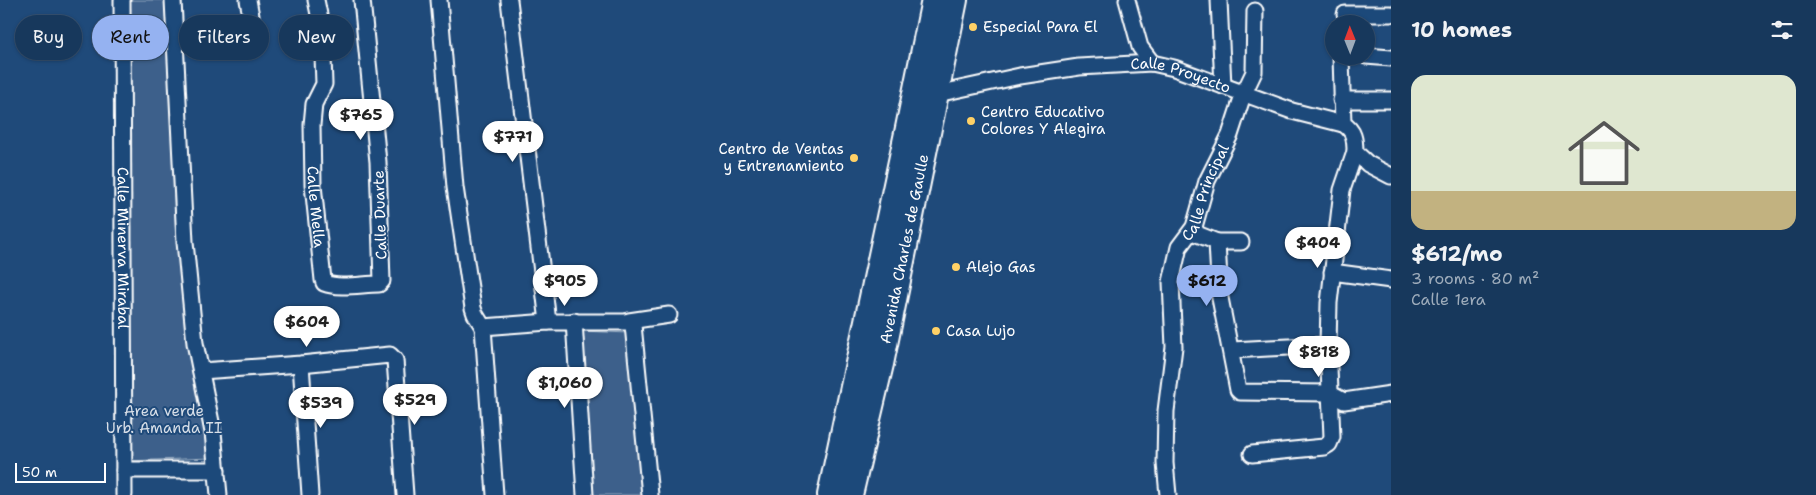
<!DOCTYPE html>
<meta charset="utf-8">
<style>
:root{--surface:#17385c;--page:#244365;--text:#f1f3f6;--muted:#9eacbb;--line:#365272;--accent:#95b2f1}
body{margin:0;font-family:"Shantell Sans",sans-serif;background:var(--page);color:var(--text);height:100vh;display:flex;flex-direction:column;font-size:19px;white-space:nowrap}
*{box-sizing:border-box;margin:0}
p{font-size:16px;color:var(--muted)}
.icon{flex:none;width:28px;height:28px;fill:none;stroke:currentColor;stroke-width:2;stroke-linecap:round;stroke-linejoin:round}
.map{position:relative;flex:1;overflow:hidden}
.drawer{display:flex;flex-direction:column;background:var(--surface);width:425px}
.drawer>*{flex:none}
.top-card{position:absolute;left:15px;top:15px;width:475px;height:45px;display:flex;gap:10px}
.needle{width:32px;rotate:359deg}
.tools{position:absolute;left:1325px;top:15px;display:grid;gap:10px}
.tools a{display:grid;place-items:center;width:50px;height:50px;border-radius:50%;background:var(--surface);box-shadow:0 1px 4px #0004,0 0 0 1px var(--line);font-size:25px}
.scale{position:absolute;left:15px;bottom:12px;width:91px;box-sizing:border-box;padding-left:5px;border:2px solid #fff;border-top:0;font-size:14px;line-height:18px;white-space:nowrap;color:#fff;-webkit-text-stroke:4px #1f4a7a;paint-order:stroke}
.price{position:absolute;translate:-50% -42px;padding:0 11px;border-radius:18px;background:#fff;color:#222;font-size:16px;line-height:32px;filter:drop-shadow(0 1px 2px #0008)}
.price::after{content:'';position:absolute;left:50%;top:30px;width:15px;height:11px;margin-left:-8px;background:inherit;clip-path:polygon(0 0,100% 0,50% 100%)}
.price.selected{background:var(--accent);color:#111}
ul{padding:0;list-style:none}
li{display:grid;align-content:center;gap:10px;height:265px;padding:0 20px}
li+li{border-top:1px solid var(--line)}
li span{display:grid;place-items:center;height:155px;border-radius:15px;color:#555}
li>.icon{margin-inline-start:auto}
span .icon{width:90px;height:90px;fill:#fffc;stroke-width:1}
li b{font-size:21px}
h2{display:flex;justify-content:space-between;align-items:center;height:60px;padding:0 20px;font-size:21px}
.tag{padding:0 18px;border-radius:22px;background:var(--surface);box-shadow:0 1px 4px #0004,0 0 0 1px var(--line);font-size:18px;line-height:45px}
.tag.selected{background:var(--accent);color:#111}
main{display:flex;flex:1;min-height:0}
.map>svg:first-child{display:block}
</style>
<main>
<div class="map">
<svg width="1391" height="495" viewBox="0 0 1391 495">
<rect width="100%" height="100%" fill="#1f4a7a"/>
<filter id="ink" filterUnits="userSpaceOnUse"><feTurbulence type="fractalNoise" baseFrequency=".02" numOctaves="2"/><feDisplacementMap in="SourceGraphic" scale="10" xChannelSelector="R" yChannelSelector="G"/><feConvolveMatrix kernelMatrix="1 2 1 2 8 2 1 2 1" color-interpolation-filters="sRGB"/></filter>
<g filter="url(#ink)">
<path fill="#3c618b" stroke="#9eb0c5" d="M 127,0 L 169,0 L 212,458 L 125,461 Z
M 581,331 L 629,333 L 647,495 L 589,495 Z"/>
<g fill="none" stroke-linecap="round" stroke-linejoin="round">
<defs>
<g id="minor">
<path id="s1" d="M 122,0 L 124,495"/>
<path d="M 173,0 L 185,242 L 195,343 L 213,432 L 219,495"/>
<path d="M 248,0 L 255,37"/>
<path id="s2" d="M 316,0 L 322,29 L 324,84 L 314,104 L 312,125 L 313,185 L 323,280 L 324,283 C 340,289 362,284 379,284 L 382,281 L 378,162 L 362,0"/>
<path d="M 439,0 L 455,187 L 473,308 L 475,314 L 483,327 L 495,495"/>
<path d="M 509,0 L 548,322"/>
<path d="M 1127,0 L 1140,47 L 1152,63"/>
<path d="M 1219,0 L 1223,86"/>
<path d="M 1345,14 L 1391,14"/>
<path d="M 1341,56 L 1343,124"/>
<path d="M 1366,56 L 1391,58"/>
<path id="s3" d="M 937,94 L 1020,76 L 1079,67 L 1152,63 L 1174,68 L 1292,111 L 1343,124 C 1354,130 1355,140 1355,152 L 1368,164 L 1391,176"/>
<path d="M 1341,100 L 1391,100"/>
<path d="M 1194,227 L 1197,234 L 1217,242 L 1220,298 L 1238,390 L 1240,392 L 1329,393 L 1344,401 L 1391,394"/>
<path d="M 1217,242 L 1241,242"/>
<path d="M 1332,272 L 1391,280"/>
<path d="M 574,321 L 585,495"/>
<path d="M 629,321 L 669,315"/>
<path d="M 483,327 L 548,322 L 631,322 L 633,325 L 650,495"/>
<path d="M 1232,350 L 1328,345"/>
<path d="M 301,364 L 310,495"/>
<path d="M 201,371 L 301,364 L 390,355 L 395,360 L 405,495"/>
<path d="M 1252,454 L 1324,447 L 1329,444 L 1332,437 L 1328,345 L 1329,303 L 1342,190 L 1355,152"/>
<path d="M 124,470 L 217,470"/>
<path id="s4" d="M 1168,495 L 1165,463 L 1166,411 L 1174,347 L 1171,282 L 1179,247 L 1194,227 L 1207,181 L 1230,135 L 1243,95 L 1254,72 L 1255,11"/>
</g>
<g id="primary">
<path d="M 830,495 L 907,133 L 934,0"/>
<path id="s5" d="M 850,495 L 881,364 L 955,0"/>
</g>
</defs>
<use href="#minor" stroke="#fff" stroke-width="19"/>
<use href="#primary" stroke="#fff" stroke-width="28"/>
<use href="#minor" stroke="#1f4a7a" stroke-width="15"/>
<use href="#primary" stroke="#1f4a7a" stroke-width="24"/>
</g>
</g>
<g fill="#ffd166" stroke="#1f4a7a" stroke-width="2">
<circle cx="973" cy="27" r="5"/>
<circle cx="971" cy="121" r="5"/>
<circle cx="854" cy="158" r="5"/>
<circle cx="956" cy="267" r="5"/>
<circle cx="936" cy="331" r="5"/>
</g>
<g text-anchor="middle" stroke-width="4" stroke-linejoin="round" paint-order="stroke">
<g font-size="15" fill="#fff" stroke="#1f4a7a" text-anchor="start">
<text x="983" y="32">Especial Para El</text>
<text x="981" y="117">Centro Educativo<tspan x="981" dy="17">Colores Y Alegira</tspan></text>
<text x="844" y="154" text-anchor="end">Centro de Ventas<tspan x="844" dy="17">y Entrenamiento</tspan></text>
<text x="966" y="272">Alejo Gas</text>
<text x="946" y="336">Casa Lujo</text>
</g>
<g font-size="15" fill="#fff" stroke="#1f4a7a">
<text dy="5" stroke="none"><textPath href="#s3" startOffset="248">Calle Proyecto</textPath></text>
<text dy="5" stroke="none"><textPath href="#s4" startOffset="311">Calle Principal</textPath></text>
<text dy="5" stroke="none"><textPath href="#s2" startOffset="210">Calle Mella</textPath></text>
<text transform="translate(380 215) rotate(-92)" y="5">Calle Duarte</text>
<text dy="5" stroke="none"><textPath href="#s1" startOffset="248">Calle Minerva Mirabal</textPath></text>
<text dy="5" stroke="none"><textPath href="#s5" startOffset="252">Avenida Charles de Gaulle</textPath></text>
</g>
<g font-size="15" fill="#d8dfe8" stroke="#1f4a7a">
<text x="164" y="416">Area verde<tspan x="164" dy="17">Urb. Amanda II</tspan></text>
</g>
</g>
</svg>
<div class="tools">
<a><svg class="needle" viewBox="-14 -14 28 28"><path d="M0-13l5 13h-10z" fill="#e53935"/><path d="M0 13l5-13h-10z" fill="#9eacbb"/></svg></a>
</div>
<div class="scale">50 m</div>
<b class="price" style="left:361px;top:141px">$765</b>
<b class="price" style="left:513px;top:163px">$771</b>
<b class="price" style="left:1318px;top:269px">$404</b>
<b class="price" style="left:565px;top:307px">$905</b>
<b class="price selected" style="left:1207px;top:307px">$612</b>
<b class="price" style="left:307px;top:348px">$604</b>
<b class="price" style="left:1319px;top:378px">$818</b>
<b class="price" style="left:565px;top:409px">$1,060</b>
<b class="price" style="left:415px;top:426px">$529</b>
<b class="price" style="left:321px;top:429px">$539</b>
<div class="top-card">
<a class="tag">Buy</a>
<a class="tag selected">Rent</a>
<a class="tag">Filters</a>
<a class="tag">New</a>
</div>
</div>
<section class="drawer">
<h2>10 homes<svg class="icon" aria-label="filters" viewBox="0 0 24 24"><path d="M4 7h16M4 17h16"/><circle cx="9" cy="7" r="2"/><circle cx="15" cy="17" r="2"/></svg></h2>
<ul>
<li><span style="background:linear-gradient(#dfe7d0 75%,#c2b280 0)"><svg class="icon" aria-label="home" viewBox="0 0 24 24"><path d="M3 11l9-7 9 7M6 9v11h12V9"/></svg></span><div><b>$612/mo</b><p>3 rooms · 80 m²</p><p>Calle 1era</p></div></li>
</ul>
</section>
</main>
